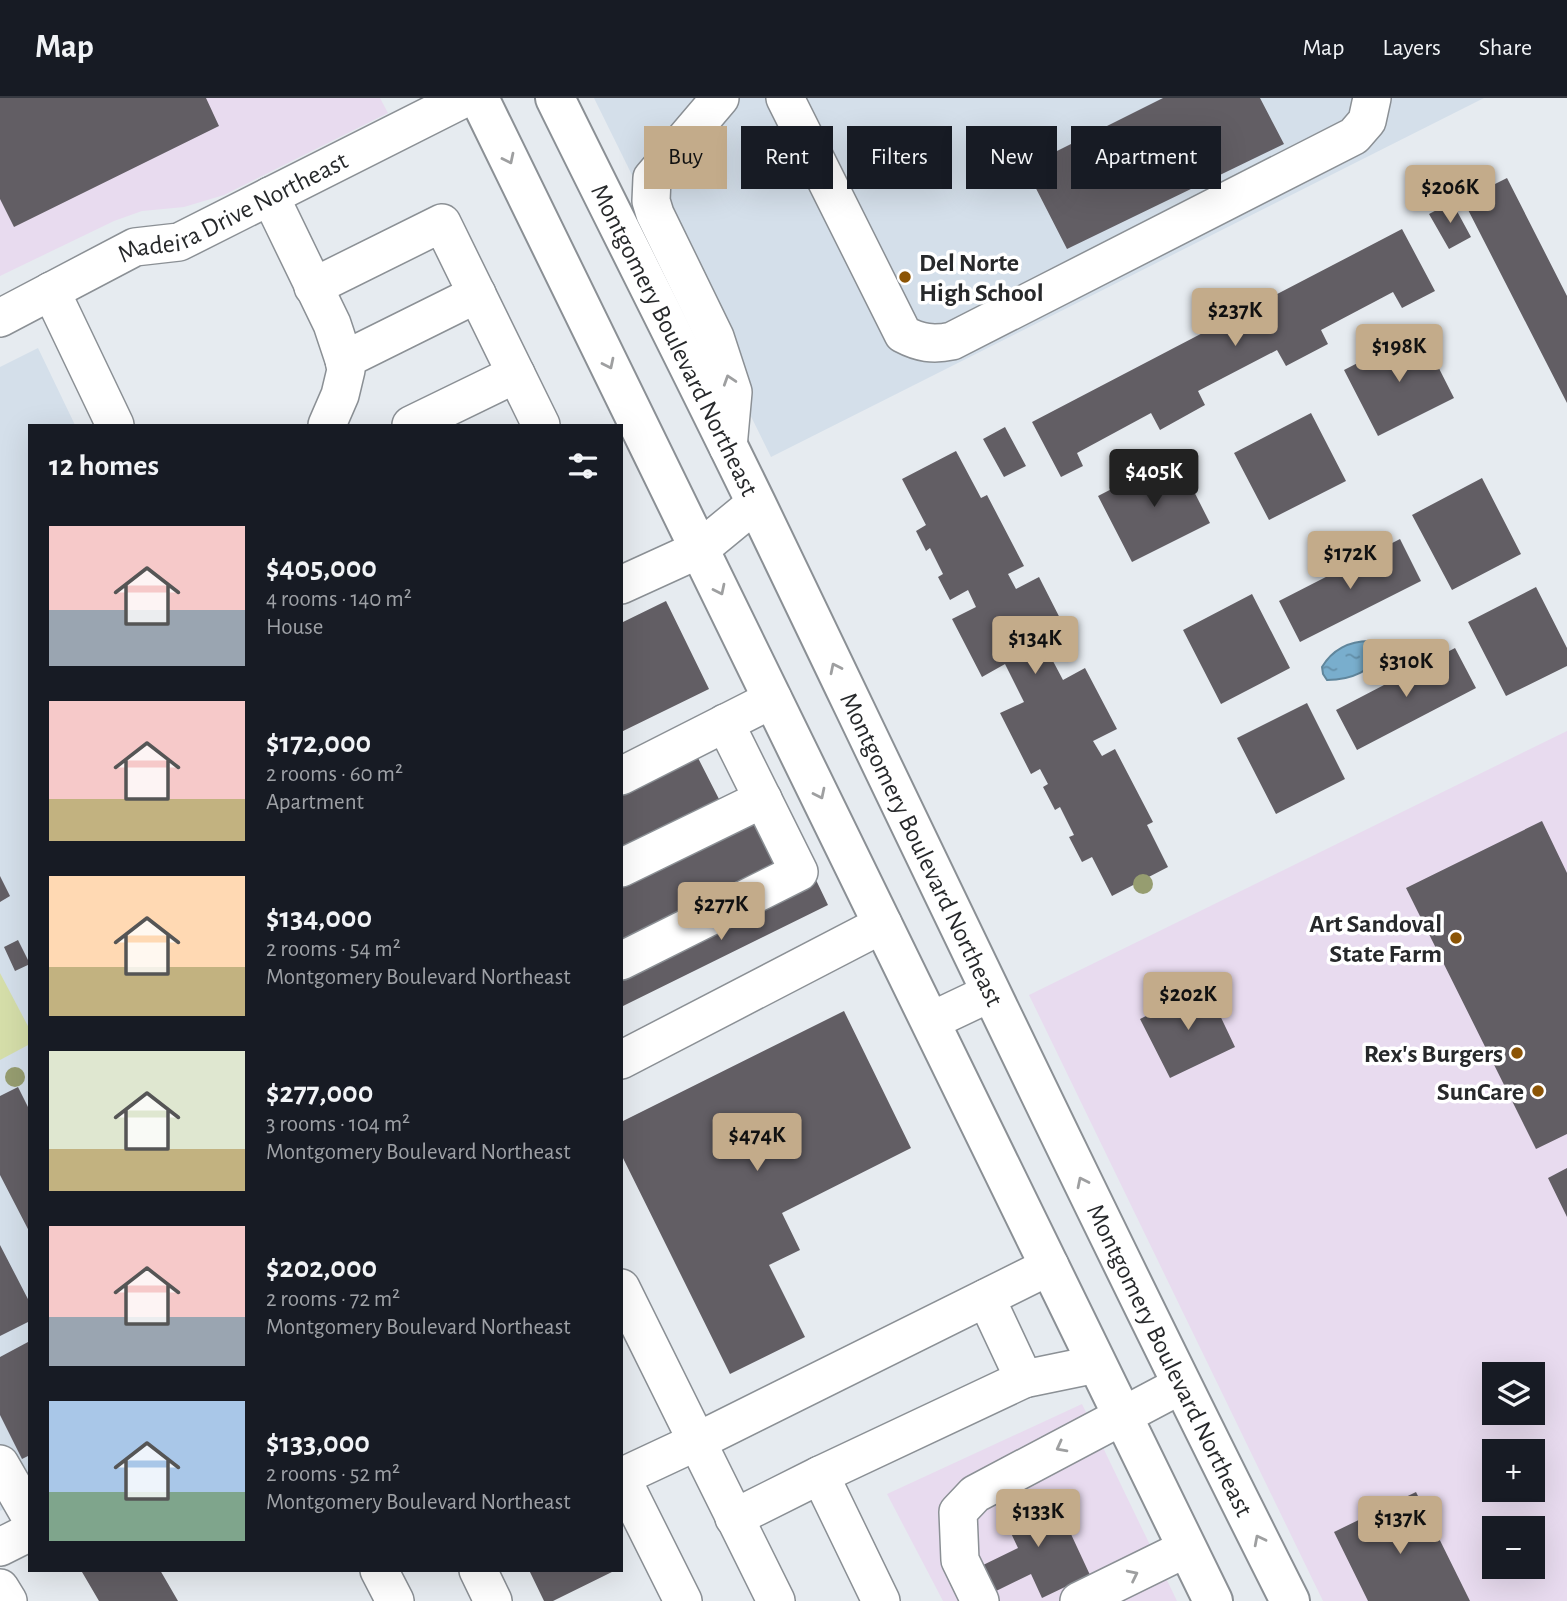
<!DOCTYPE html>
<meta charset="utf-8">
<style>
:root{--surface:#171b24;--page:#242831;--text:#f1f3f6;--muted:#9ea1a6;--line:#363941;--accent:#c3ab8a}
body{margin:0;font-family:"Alegreya Sans",sans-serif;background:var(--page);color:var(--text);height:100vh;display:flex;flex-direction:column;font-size:26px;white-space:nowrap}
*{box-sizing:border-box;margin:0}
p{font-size:23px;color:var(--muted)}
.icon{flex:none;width:38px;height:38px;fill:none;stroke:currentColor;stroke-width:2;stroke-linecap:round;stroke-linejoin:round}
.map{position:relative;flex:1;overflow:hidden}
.sheet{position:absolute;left:28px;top:326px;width:595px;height:1148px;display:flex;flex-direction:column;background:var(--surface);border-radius:0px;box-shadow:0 7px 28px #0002}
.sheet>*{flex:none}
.guide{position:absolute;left:644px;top:28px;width:665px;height:63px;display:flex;gap:14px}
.tools{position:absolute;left:1482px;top:1264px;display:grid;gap:14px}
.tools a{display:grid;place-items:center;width:63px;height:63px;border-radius:0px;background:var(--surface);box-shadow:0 7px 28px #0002;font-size:35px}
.price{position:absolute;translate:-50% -60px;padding:0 16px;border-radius:7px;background:var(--accent);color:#111;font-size:23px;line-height:46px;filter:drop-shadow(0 2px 4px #0008)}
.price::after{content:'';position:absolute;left:50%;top:42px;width:21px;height:16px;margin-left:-10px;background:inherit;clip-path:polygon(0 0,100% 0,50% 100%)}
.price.current{background:#222;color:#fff}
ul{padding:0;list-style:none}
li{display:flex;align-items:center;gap:21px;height:175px;padding:0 21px}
li span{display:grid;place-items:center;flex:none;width:196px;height:140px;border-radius:0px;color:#555}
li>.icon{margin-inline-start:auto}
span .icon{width:84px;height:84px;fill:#fffc;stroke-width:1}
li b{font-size:30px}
h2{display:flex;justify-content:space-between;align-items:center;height:84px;padding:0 21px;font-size:30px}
.pill{padding:0 24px;border-radius:0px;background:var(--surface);box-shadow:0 7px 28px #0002;font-size:24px;line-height:63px}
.pill.current{background:var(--accent);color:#111}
header{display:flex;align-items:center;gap:42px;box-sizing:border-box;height:98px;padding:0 35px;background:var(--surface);border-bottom:2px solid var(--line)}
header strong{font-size:33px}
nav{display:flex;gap:38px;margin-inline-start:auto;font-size:24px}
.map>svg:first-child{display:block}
</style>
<header>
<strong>Map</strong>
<nav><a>Map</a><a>Layers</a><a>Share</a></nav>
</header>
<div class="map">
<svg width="1567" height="1503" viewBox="0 0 1567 1503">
<defs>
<pattern id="water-ripples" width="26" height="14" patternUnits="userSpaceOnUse" patternTransform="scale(1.75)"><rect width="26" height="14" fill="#79aecd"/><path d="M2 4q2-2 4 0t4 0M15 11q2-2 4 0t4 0" fill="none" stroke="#638ea7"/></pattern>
</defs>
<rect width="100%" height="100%" fill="#e6ebf0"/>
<path fill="#e8dbef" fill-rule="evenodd" d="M 0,0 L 380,0 L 388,15 L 224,97 L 184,109 L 142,113 L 114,123 L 0,178 Z
M 1567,633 L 1567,1503 L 1323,1503 L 1029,897 ZM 1494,1276 L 1533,1276 L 1533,1314 L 1494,1314 ZM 1494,1353 L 1533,1353 L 1533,1391 L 1494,1391 ZM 1494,1430 L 1533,1430 L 1533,1468 L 1494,1468 Z
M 1082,1306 L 1177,1503 L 943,1503 L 887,1396 Z"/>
<path fill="#d4dfea" d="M 594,0 L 1484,0 L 771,359 Z
M 38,250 L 75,327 L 30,327 L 30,1399 L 0,1413 L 0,269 Z"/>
<path fill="#d5dea9" d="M 0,875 L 30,932 L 30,946 L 0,962 Z"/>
<path fill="url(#water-ripples)" stroke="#60869c" stroke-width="2" d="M 1369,543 L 1376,549 C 1379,574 1347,582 1327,582 L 1323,576 L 1322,569 C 1332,552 1349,543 1369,543 Z"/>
<path fill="#625e64" d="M 0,0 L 206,0 L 219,28 L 14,129 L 0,101 Z
M 1163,0 L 1260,0 L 1284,46 L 1067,151 L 1025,69 Z
M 1507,80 L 1567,198 L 1567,305 L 1463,102 Z
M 1452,104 L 1471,139 L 1449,151 L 1429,116 Z
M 1402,131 L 1435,193 L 1402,210 L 1393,194 L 1321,232 L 1328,246 L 1286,268 L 1277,252 L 1198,293 L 1205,307 L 1160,332 L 1151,315 L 1077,355 L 1083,368 L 1061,379 L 1032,324 Z
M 1420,233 L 1454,300 L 1378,338 L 1344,272 Z
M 1311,315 L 1346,383 L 1269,422 L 1234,355 Z
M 1005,329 L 1026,368 L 1004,379 L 983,341 Z
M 956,353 L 981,400 L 987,397 L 1024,468 L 1008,476 L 1016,491 L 1039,479 L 1068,536 L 1045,548 L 1063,582 L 1085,570 L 1117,631 L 1093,643 L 1102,658 L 1115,651 L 1153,724 L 1147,727 L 1168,769 L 1112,798 L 1092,759 L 1082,764 L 1069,739 L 1074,737 L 1060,709 L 1055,712 L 1043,689 L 1048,686 L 1040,671 L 1031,676 L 1000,615 L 1024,604 L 1005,566 L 982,579 L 952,521 L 976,509 L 968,492 L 950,502 L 938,479 L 943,476 L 930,450 L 926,453 L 916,433 L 926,427 L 902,381 Z
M 1176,358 L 1210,425 L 1132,464 L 1098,398 Z
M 1482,380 L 1521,456 L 1452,492 L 1412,417 Z
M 1400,441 L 1421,483 L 1300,544 L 1279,503 Z
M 1536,489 L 1567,550 L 1567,568 L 1506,598 L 1468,524 Z
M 1252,496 L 1290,570 L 1221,606 L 1183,532 Z
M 666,503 L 709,591 L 621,634 L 621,525 Z
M 1455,550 L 1476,590 L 1357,652 L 1336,612 Z
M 1307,605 L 1345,681 L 1276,716 L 1237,640 Z
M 696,656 L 720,703 L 621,753 L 621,694 Z
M 759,717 L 784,765 L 621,846 L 621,786 Z
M 1542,723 L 1567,775 L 1567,1036 L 1536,1051 L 1406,790 Z
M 0,778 L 10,798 L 0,804 Z
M 816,782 L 828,807 L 621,909 L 621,878 Z
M 18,842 L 30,866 L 15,873 L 4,849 Z
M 1206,888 L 1235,949 L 1170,980 L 1140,921 Z
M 844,913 L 911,1050 L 782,1115 L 800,1152 L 769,1167 L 805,1239 L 730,1276 L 621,1056 L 621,1024 Z
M 18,989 L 30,1013 L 30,1135 L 0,1077 L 0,998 Z
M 1567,1070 L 1567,1119 L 1548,1080 Z
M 0,1147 L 30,1205 L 30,1223 L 0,1238 Z
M 28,1244 L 30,1357 L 22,1361 L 0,1317 L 0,1259 Z
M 1050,1391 L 1090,1477 L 1042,1500 L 1031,1476 L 992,1495 L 979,1469 L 1018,1450 L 1001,1414 Z
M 1416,1394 L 1470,1503 L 1368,1503 L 1334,1434 Z
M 87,1472 L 160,1472 L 178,1503 L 99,1503 L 82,1474 Z
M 529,1472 L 616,1472 L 553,1503 L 544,1503 Z"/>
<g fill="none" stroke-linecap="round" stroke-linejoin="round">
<defs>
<g id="minor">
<path d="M 720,0 L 652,80 L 651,103 L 655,116 L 715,239 L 733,294 L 728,349"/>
<path d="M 785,0 L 903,236 C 920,245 933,247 952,243 L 1354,38 L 1367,23 L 1372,0"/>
<path d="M 270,98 L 332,226 L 344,262 L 346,272 L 340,297 L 327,327"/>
<path d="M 313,189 L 442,125 L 541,327"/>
<path d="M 51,193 L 115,327"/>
<path id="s1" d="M 0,220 L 135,149 L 179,144 L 465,0"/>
<path d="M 344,262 L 477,196"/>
<path d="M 411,327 L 516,276"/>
<path d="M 621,487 L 700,451 L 756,405"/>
<path d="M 621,678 L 773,601"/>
<path d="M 621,770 L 763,701"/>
<path d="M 621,863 L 799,774 L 725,625"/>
<path d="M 931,923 L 990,895"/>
<path d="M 621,962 L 883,826"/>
<path d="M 621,1190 L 776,1503"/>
<path d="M 1024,1281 L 1097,1266"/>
<path d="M 0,1366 L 30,1418"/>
<path d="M 820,1377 L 1024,1281 L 986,1200"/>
<path d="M 734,1420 L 820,1377 L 881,1503"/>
<path d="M 0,1449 L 30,1434"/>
<path d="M 379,1472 L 395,1503"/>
<path d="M 478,1472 L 493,1503"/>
<path d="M 0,1490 L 8,1503"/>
<path d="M 683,1503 L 621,1379 L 696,1344 L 1050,1168"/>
<path d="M 980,1503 L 960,1462 L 958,1414 L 975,1396 L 1181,1287"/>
<path d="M 1079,1503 L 1187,1450"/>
</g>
<g id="major">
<path d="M 479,0 L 1213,1503"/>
<path id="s2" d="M 555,0 C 622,136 691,271 757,407 C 933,773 1107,1140 1290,1503"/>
</g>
</defs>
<use href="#minor" stroke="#8b9095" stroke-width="40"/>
<use href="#major" stroke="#8b9095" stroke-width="42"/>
<use href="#minor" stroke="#fff" stroke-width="37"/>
<use href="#major" stroke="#fff" stroke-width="38"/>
</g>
<g fill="#969d70">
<circle cx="1143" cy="786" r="10"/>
<circle cx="15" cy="979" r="10"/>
</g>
<defs><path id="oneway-chevron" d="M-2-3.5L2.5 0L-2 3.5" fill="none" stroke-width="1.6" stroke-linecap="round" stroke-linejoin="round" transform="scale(1.75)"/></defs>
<g stroke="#9e9fa0">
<use href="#oneway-chevron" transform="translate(509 61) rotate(64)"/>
<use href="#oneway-chevron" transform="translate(609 266) rotate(64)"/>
<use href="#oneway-chevron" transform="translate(729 282) rotate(-108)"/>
<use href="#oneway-chevron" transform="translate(720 492) rotate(64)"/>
<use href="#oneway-chevron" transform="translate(835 570) rotate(-116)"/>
<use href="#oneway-chevron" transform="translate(820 696) rotate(64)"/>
<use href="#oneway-chevron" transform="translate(1082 1084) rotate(-116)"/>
<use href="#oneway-chevron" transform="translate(1061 1349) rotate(152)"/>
<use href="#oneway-chevron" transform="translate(1259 1442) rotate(-117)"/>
<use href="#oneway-chevron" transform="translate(1133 1477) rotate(-26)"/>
</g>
<g fill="#8b5405" stroke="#fff" stroke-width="2.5">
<circle cx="905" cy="179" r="7"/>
<circle cx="1456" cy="840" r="7"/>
<circle cx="1517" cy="955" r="7"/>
<circle cx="1538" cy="993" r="7"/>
</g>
<g text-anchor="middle" stroke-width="7" stroke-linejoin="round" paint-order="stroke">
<g font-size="26" fill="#27292b" stroke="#fff">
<text dy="9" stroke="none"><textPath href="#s1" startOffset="259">Madeira Drive Northeast</textPath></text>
<text dy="9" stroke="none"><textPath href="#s2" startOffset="270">Montgomery Boulevard Northeast</textPath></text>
<text dy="9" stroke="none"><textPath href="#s2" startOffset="836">Montgomery Boulevard Northeast</textPath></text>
<text dy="9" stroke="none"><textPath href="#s2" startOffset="1404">Montgomery Boulevard Northeast</textPath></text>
</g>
<g font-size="26" font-weight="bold" fill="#27292b" stroke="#fff" text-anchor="end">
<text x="919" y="173" text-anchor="start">Del Norte<tspan x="919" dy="30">High School</tspan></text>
<text x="1442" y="834">Art Sandoval<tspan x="1442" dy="30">State Farm</tspan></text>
<text x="1503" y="964">Rex's Burgers</text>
<text x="1524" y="1002">SunCare</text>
</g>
</g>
</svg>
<div class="tools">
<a><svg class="icon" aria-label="layers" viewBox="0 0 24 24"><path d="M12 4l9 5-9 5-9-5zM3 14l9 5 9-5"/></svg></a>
<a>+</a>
<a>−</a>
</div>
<b class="price" style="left:1450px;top:127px">$206K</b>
<b class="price" style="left:1235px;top:250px">$237K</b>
<b class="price" style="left:1399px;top:286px">$198K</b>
<b class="price current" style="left:1154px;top:411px">$405K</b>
<b class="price" style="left:1350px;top:493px">$172K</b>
<b class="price" style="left:1035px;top:578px">$134K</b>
<b class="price" style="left:1406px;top:601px">$310K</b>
<b class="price" style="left:721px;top:844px">$277K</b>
<b class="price" style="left:1188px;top:934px">$202K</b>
<b class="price" style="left:757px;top:1075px">$474K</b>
<b class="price" style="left:1038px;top:1451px">$133K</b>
<b class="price" style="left:1400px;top:1458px">$137K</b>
<div class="guide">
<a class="pill current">Buy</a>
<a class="pill">Rent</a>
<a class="pill">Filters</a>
<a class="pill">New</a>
<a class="pill">Apartment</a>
</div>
<section class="sheet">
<h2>12 homes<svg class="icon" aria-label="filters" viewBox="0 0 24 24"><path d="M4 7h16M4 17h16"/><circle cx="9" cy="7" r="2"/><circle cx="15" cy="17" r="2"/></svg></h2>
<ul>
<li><span style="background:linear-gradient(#f6c9c9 60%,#9aa5b1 0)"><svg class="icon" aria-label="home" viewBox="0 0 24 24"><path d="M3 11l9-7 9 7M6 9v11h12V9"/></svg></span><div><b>$405,000</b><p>4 rooms · 140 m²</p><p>House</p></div></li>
<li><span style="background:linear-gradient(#f6c9c9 70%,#c2b280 0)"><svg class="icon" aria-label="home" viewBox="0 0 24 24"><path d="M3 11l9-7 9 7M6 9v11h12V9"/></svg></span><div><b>$172,000</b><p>2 rooms · 60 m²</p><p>Apartment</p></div></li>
<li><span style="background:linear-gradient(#ffd9b3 65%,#c2b280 0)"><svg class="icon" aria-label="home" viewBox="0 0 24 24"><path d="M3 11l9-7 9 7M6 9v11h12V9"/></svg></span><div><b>$134,000</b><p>2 rooms · 54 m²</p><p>Montgomery Boulevard Northeast</p></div></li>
<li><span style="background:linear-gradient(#dfe7d0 70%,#c2b280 0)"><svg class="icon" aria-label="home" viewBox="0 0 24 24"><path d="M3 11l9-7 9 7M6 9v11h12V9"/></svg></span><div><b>$277,000</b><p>3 rooms · 104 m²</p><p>Montgomery Boulevard Northeast</p></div></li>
<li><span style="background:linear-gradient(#f6c9c9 65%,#9aa5b1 0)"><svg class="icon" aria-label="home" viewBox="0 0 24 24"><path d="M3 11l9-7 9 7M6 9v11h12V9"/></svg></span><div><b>$202,000</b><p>2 rooms · 72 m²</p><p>Montgomery Boulevard Northeast</p></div></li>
<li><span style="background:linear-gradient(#a9c7e8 65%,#7fa58c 0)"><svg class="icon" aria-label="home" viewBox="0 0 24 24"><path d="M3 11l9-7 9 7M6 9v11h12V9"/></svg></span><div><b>$133,000</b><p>2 rooms · 52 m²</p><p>Montgomery Boulevard Northeast</p></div></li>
</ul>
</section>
</div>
